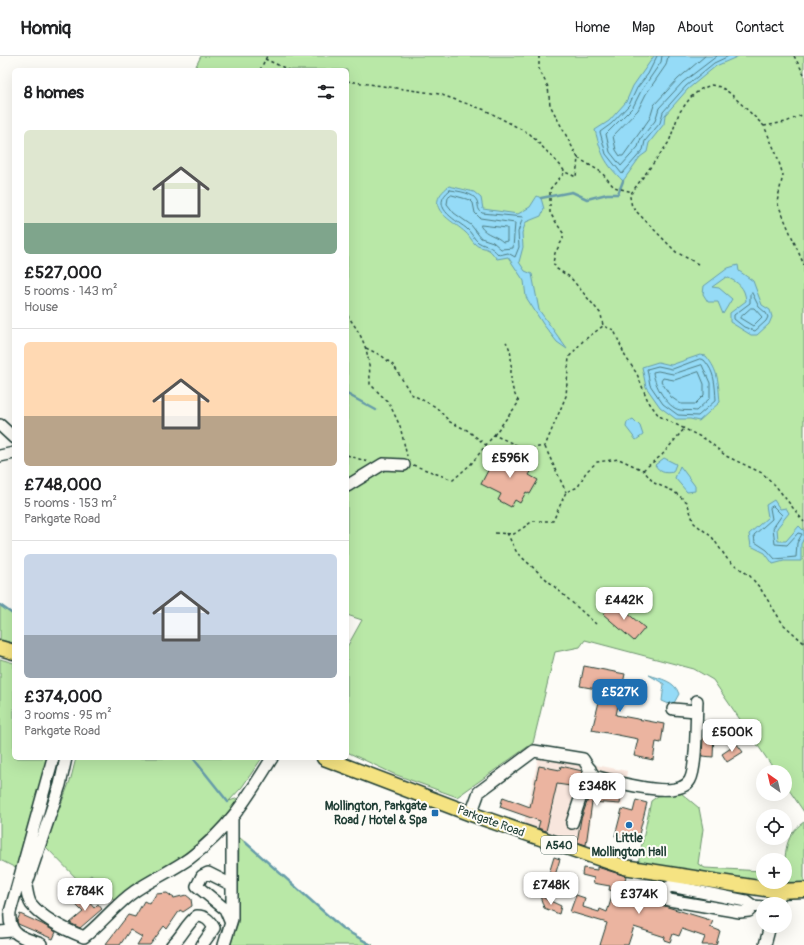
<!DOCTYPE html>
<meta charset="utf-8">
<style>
:root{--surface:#fff;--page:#f6f6f6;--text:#202124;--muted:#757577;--line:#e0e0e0;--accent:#1f6fb2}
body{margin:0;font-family:Pangolin,sans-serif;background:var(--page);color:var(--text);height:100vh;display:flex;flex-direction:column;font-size:15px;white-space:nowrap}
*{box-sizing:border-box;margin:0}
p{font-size:13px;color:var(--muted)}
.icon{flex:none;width:22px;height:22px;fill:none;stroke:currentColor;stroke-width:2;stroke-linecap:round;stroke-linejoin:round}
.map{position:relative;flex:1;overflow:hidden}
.panel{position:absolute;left:12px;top:12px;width:337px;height:692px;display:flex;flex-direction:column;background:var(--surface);border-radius:6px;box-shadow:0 4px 16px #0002}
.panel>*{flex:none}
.needle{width:26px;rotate:326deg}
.tools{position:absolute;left:756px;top:709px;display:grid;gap:8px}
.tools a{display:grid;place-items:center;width:36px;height:36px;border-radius:50%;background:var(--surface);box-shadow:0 4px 16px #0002;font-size:20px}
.price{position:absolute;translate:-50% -34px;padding:0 9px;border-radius:8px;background:#fff;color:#222;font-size:13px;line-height:26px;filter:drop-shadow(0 1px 2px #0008)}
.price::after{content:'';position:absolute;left:50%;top:24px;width:12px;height:9px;margin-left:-6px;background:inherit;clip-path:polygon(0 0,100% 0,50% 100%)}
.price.on{background:var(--accent);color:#fff}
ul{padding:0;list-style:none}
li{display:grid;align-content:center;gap:8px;height:212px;padding:0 12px}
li+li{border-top:1px solid var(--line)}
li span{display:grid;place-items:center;height:124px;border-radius:6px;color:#555}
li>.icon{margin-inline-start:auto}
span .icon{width:72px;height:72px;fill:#fffc;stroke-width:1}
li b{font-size:17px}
h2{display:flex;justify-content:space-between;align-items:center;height:48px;padding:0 12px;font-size:17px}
header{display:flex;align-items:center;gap:24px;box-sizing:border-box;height:56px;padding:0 20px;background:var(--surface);border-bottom:1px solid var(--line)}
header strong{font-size:19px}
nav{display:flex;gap:22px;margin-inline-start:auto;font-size:14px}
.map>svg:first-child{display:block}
</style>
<header>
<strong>Homiq</strong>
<nav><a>Home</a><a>Map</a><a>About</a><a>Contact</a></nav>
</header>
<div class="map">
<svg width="804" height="889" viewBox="0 0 804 889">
<rect width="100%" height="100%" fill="#fdfcf7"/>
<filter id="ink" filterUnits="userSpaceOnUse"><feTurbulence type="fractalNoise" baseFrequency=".025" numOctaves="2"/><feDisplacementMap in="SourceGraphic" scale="8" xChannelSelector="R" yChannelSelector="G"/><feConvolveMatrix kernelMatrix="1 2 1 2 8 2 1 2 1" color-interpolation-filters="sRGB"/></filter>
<g filter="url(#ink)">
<path fill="#f8e6dd" d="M 539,698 L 627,715 L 622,750 L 593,747 L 587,794 L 523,771 Z"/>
<path fill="#b9e8a7" stroke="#6c926e" d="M 201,0 L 804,0 L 804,756 L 785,728 L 785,716 L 776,716 L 713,624 L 694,613 L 585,584 L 580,591 L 555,596 L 533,687 L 457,741 L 394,718 L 347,696 L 347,591 L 362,564 L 347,559 L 347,14 L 194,14 Z
M 0,549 L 14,559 L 14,587 L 0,584 Z
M 0,603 L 14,607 L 14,702 L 47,702 L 16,812 L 0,804 Z
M 76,702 L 262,702 L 242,731 L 229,745 L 242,741 C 206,787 163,814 116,846 L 91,819 L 81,827 L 45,790 L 71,722 Z
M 681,737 L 699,752 L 703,773 L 698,808 L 705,812 L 763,815 L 763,824 L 741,823 L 638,807 L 651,745 L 658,740 Z
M 804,766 L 804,827 L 785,826 C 785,803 782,780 804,766 Z
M 239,781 L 342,872 L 373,889 L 230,889 L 238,867 Z"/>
<path fill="#95dbf7" stroke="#669ca9" d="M 654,0 L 739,0 L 716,10 L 688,33 L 665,59 L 664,68 L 649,87 L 647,96 L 640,101 L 623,125 C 604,106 602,100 595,74 L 609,65 L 626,46 L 633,30 Z
M 449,130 L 474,136 L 481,142 L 483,153 L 518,158 L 530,151 L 537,140 L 541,142 L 544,153 L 541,160 L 526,166 L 522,177 L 523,191 L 519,206 L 525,215 L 532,218 L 539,254 L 567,293 L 557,286 L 543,268 L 526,241 L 524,225 L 508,201 L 497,203 C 495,201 492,196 489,194 C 485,191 478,192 475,188 C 471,184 469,179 465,176 C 449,162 422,151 449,130 Z
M 738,209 L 739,215 L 753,225 L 762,249 L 770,254 L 772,261 L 769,268 L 757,279 L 751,279 L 730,266 L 730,257 L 746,245 C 745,231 738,226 726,221 L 712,231 L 719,232 L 732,243 L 723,258 L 718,246 L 708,246 L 703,238 L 704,230 L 728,212 Z
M 700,299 L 706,300 C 719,316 718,326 720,346 L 699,365 L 690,363 L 676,363 L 660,351 L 646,331 L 642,311 L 658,306 L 671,309 Z
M 633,363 L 640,370 L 643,379 L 636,384 L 626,371 L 627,366 Z
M 664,402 L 676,408 L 673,416 C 664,418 660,416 655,409 Z
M 680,410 L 695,430 L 695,435 L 687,436 L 675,422 Z
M 774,444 L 780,453 L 786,452 L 789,457 L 777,472 L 778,485 L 786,485 L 799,470 L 804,475 L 804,482 L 801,488 L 801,505 L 784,505 L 773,508 L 765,497 L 751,490 L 749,478 L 768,461 L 766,449 Z
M 649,619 C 661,623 675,625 679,638 L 674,647 L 669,648 L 662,645 L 664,628 Z"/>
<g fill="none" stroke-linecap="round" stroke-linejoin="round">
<path stroke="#4e7c82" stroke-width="1" d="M 657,0 L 648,18 L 637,32 L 629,49 L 611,68 L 600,76 L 606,98 L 622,118 L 643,94 L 645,85 L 660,67 L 663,56 L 686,30 L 714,7 L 729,0
M 662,0 L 661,6 L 641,35 L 633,51 L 606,78 L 610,96 L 621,110 L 638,91 L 641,82 L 655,65 L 659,52 L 683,26 L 717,0
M 668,0 L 666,9 L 646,38 L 638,54 L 613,80 L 616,94 L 620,100 L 623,100 L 650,62 L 654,49 L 678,23 L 705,0
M 450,134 C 458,135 474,137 477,145 C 479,150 477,153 482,157 L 523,161 L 518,176 L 519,191 L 515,201 L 508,197 L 499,199 C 489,188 488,192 478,186 C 474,183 471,176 466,172 C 454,163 429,150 450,134 Z
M 452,139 L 470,144 L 473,147 L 475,157 L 480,162 L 515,167 L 513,192 L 501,193 L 493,186 L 481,182 L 471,169 L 454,157 L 447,148 L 448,142 Z
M 481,169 L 507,172 L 507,185 L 503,186 C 496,179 486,179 481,171 Z
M 752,237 L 759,251 L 766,257 L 768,261 L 766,265 L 755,275 L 744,271 L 734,263 L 734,259 L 750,247 L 750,239 Z
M 751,252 L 754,252 L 762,261 L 753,270 L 740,262 Z
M 700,303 L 704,304 C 715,316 715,329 716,344 L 698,360 L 678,359 L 663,348 L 650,329 L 647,313 L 658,310 L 672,313 Z
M 702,309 L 710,327 L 710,342 L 696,355 C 691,354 685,355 680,354 C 667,352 654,328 653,316 L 658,315 L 673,318 Z
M 699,316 L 704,328 L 704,339 L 695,348 L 681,348 L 671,341 L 661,325 L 663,322 L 674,324 Z
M 773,450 L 782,459 L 773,472 L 775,488 L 787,489 L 798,477 L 802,478 L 797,487 L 796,501 L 775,503 L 767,494 L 755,486 L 754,479 L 772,463 L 770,452 Z"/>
<path stroke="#669ca9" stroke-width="2.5" d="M 541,142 L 572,136 L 587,143 L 607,138 L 618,138 L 623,125
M 347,338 L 376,354
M 0,549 L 14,559
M 193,702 L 228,746
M 245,786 L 342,872 L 371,889"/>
</g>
<path fill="#ebb4a0" stroke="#1f3d34" d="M 497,397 L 515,406 L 518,400 L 535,409 L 529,419 L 538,424 L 530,438 L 526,436 L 520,447 L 515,444 L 511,451 L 498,444 L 501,438 L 481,428 Z
M 614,546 L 645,572 L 634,585 L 603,558 Z
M 584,610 L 625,618 L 616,659 L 664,668 L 661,687 L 656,686 L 653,704 L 634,700 L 638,683 L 592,674 L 602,634 L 580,630 Z
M 704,666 L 724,667 L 724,677 L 714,677 L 713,701 L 702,700 Z
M 737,688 L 743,696 L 727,706 L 722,698 Z
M 539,710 L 560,714 L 561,710 L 582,715 L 577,731 L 557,728 L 546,775 L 538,772 L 540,765 L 500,751 L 503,741 L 530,751 Z
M 593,729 L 622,734 L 620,748 L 592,746 L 586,789 L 577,786 L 581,763 Z
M 636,744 L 647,747 L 637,786 L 615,780 L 622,753 L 633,756 Z
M 554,801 L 560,803 L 553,826 L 547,824 Z
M 597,811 L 626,820 L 622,837 L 713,865 L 710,871 L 720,875 L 716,889 L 702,889 L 705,881 L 682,873 L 679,880 L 673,878 L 670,886 L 664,884 L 665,881 L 634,871 L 628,889 L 600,889 L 607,867 L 570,856 L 576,839 L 585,842 L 583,851 L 599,856 L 600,853 L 607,856 L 614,835 L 609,834 L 610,830 L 593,827 L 594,822 L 582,819 L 583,812 L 597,814 Z
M 167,837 L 174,842 L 186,839 L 191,843 L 192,850 L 183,856 L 180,854 L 167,873 L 164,870 L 150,889 L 137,889 L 142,881 L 130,874 L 120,889 L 105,889 L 128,859 L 135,861 L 144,845 L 150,848 L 156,838 Z
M 83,839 L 94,852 L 98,848 L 102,853 L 80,872 L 70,867 L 83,856 L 74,847 Z
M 540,840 L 561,850 L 559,858 L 544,852 Z
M 20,858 L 42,868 L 56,876 L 53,883 L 18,868 L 17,865 Z"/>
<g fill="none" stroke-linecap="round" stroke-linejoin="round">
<defs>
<path id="minor" d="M 0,369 L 14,382
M 0,400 L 14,397
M 347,430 L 383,408 L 404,409
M 673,653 L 696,655
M 66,702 L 60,729 L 26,830 C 27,835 28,844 31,848 C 44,864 66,874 84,881 C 102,867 116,848 135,835 C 153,823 173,814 190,802 C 228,774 248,741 272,702
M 471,758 L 479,736 L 534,695 L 583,703 L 594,720 C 612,725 679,745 690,724 C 697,712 696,662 697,645
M 572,767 L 590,713
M 777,848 L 781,835
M 753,850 L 749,855 L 740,856 L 669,844 L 663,838 L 665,833 L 671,830 L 746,845 L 753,850 L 763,851
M 230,865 L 225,853 L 197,830 L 202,820 L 208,817 L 232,829
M 0,876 L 12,875
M 41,888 C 22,881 8,880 10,856 L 53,702
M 172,889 C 182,881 186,868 197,860 C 206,860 210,865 214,872 L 202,889
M 224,889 L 232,863 L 232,763
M 765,889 L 770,870"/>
<path id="major" d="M 0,592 L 14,596
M 324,702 L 471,758 L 624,811 L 778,835 L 804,834"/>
</defs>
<use href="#minor" stroke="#1f3d34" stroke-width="14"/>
<use href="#major" stroke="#1f3d34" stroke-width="17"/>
<path stroke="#1f3d34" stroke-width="1.5" stroke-dasharray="3 3" stroke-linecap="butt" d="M 539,0 L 539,13 L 548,31 L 550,49 L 578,102 L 576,121 L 565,116 L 550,133 L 550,157 L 563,177 L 563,183 L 555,197 L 553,207 L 557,213 L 570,221 L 601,258 L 603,270
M 794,0 L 804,18
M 265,3 L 289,14
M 260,14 L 267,0
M 347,25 L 439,38 L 485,54 L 530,78 L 560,109 L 565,116
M 764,70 L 786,66 L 804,58
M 578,102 L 601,116 L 614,131 L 632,136
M 698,208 L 676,196 L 632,151 L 630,141 L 632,136 L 669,86 L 679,57 L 691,41 L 701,33 L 711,29 L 721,31 L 731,38 L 764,70 L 776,97 L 783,119 L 777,146 L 804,209
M 347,259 C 365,283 370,298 370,328 L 389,347 L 400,370 L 407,400
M 366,292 L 382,300 L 394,310 L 411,338 L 436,351 L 450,366 L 467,374 L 486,389
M 494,379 L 519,346 C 503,322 518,304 506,286
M 545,391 L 566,436
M 347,399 L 368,406
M 413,409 L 453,424 L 471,408 L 494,379 L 525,393 L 545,390 L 566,340 L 569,301 L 583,285 L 603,270 L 614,274 L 625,300 L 637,318 L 648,345 L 659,360 L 707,384 L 726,400 L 762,417 L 775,429 L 804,466
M 643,414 L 662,399 L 684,373
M 495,477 L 514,478 L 533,465 L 553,465 L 566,436 L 578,431 L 586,416 L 597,406 L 619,403 L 643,414 L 654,427 L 673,435 L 687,446 L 694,467 L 712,481 L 728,504 L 750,520 L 760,532 L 783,568 L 804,587
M 507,477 L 517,497 L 596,568"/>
<use href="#minor" stroke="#fdfcf7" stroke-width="11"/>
<use href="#major" stroke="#f5e382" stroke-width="14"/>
</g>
</g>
<g fill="#1f6fb2" stroke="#fdfcf7" stroke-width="1.5">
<rect x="431" y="753" width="8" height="8" rx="2"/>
<circle cx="629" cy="769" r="4"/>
</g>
<g text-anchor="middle" stroke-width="4" stroke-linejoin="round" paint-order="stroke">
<rect fill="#fdfcf7" stroke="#62766e" stroke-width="1" x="541" y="780" width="36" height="18" rx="3"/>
<g font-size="11" font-weight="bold" fill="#1f3d34">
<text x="559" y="793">A540</text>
</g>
<g font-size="12" font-weight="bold" fill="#1f3d34" stroke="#fdfcf7" text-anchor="end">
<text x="427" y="754">Mollington, Parkgate<tspan x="427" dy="14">Road / Hotel &amp; Spa</tspan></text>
<text x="629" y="786" text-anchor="middle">Little<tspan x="629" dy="14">Mollington Hall</tspan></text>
</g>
<g font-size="12" fill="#1f3d34" stroke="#fdfcf7">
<text transform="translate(491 765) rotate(20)" y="4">Parkgate Road</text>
</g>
</g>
</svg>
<div class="tools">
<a><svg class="needle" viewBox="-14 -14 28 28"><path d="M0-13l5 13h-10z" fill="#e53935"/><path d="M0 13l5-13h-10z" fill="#757577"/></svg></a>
<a><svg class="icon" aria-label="locate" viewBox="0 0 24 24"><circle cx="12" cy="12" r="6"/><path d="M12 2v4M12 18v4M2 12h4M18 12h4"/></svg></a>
<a>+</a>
<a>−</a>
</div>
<b class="price" style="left:510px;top:423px">£596K</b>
<b class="price" style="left:624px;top:565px">£442K</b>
<b class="price on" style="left:620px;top:657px">£527K</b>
<b class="price" style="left:732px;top:697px">£500K</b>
<b class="price" style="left:597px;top:751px">£348K</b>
<b class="price" style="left:551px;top:850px">£748K</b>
<b class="price" style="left:85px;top:856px">£784K</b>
<b class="price" style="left:639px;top:859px">£374K</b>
<section class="panel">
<h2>8 homes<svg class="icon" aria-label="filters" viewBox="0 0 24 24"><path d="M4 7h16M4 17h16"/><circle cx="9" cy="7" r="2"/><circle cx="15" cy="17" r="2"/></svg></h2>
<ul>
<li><span style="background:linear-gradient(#dfe7d0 75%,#7fa58c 0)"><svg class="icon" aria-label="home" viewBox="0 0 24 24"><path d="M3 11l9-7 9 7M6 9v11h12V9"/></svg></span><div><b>£527,000</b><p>5 rooms · 143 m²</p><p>House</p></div></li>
<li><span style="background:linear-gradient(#ffd9b3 60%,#b9a48a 0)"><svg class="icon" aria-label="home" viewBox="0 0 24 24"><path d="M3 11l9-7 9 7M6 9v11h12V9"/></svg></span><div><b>£748,000</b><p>5 rooms · 153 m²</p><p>Parkgate Road</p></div></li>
<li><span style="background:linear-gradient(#c9d6e8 65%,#9aa5b1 0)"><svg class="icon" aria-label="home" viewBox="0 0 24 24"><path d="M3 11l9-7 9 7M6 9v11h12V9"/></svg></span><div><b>£374,000</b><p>3 rooms · 95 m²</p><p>Parkgate Road</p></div></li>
</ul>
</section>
</div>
